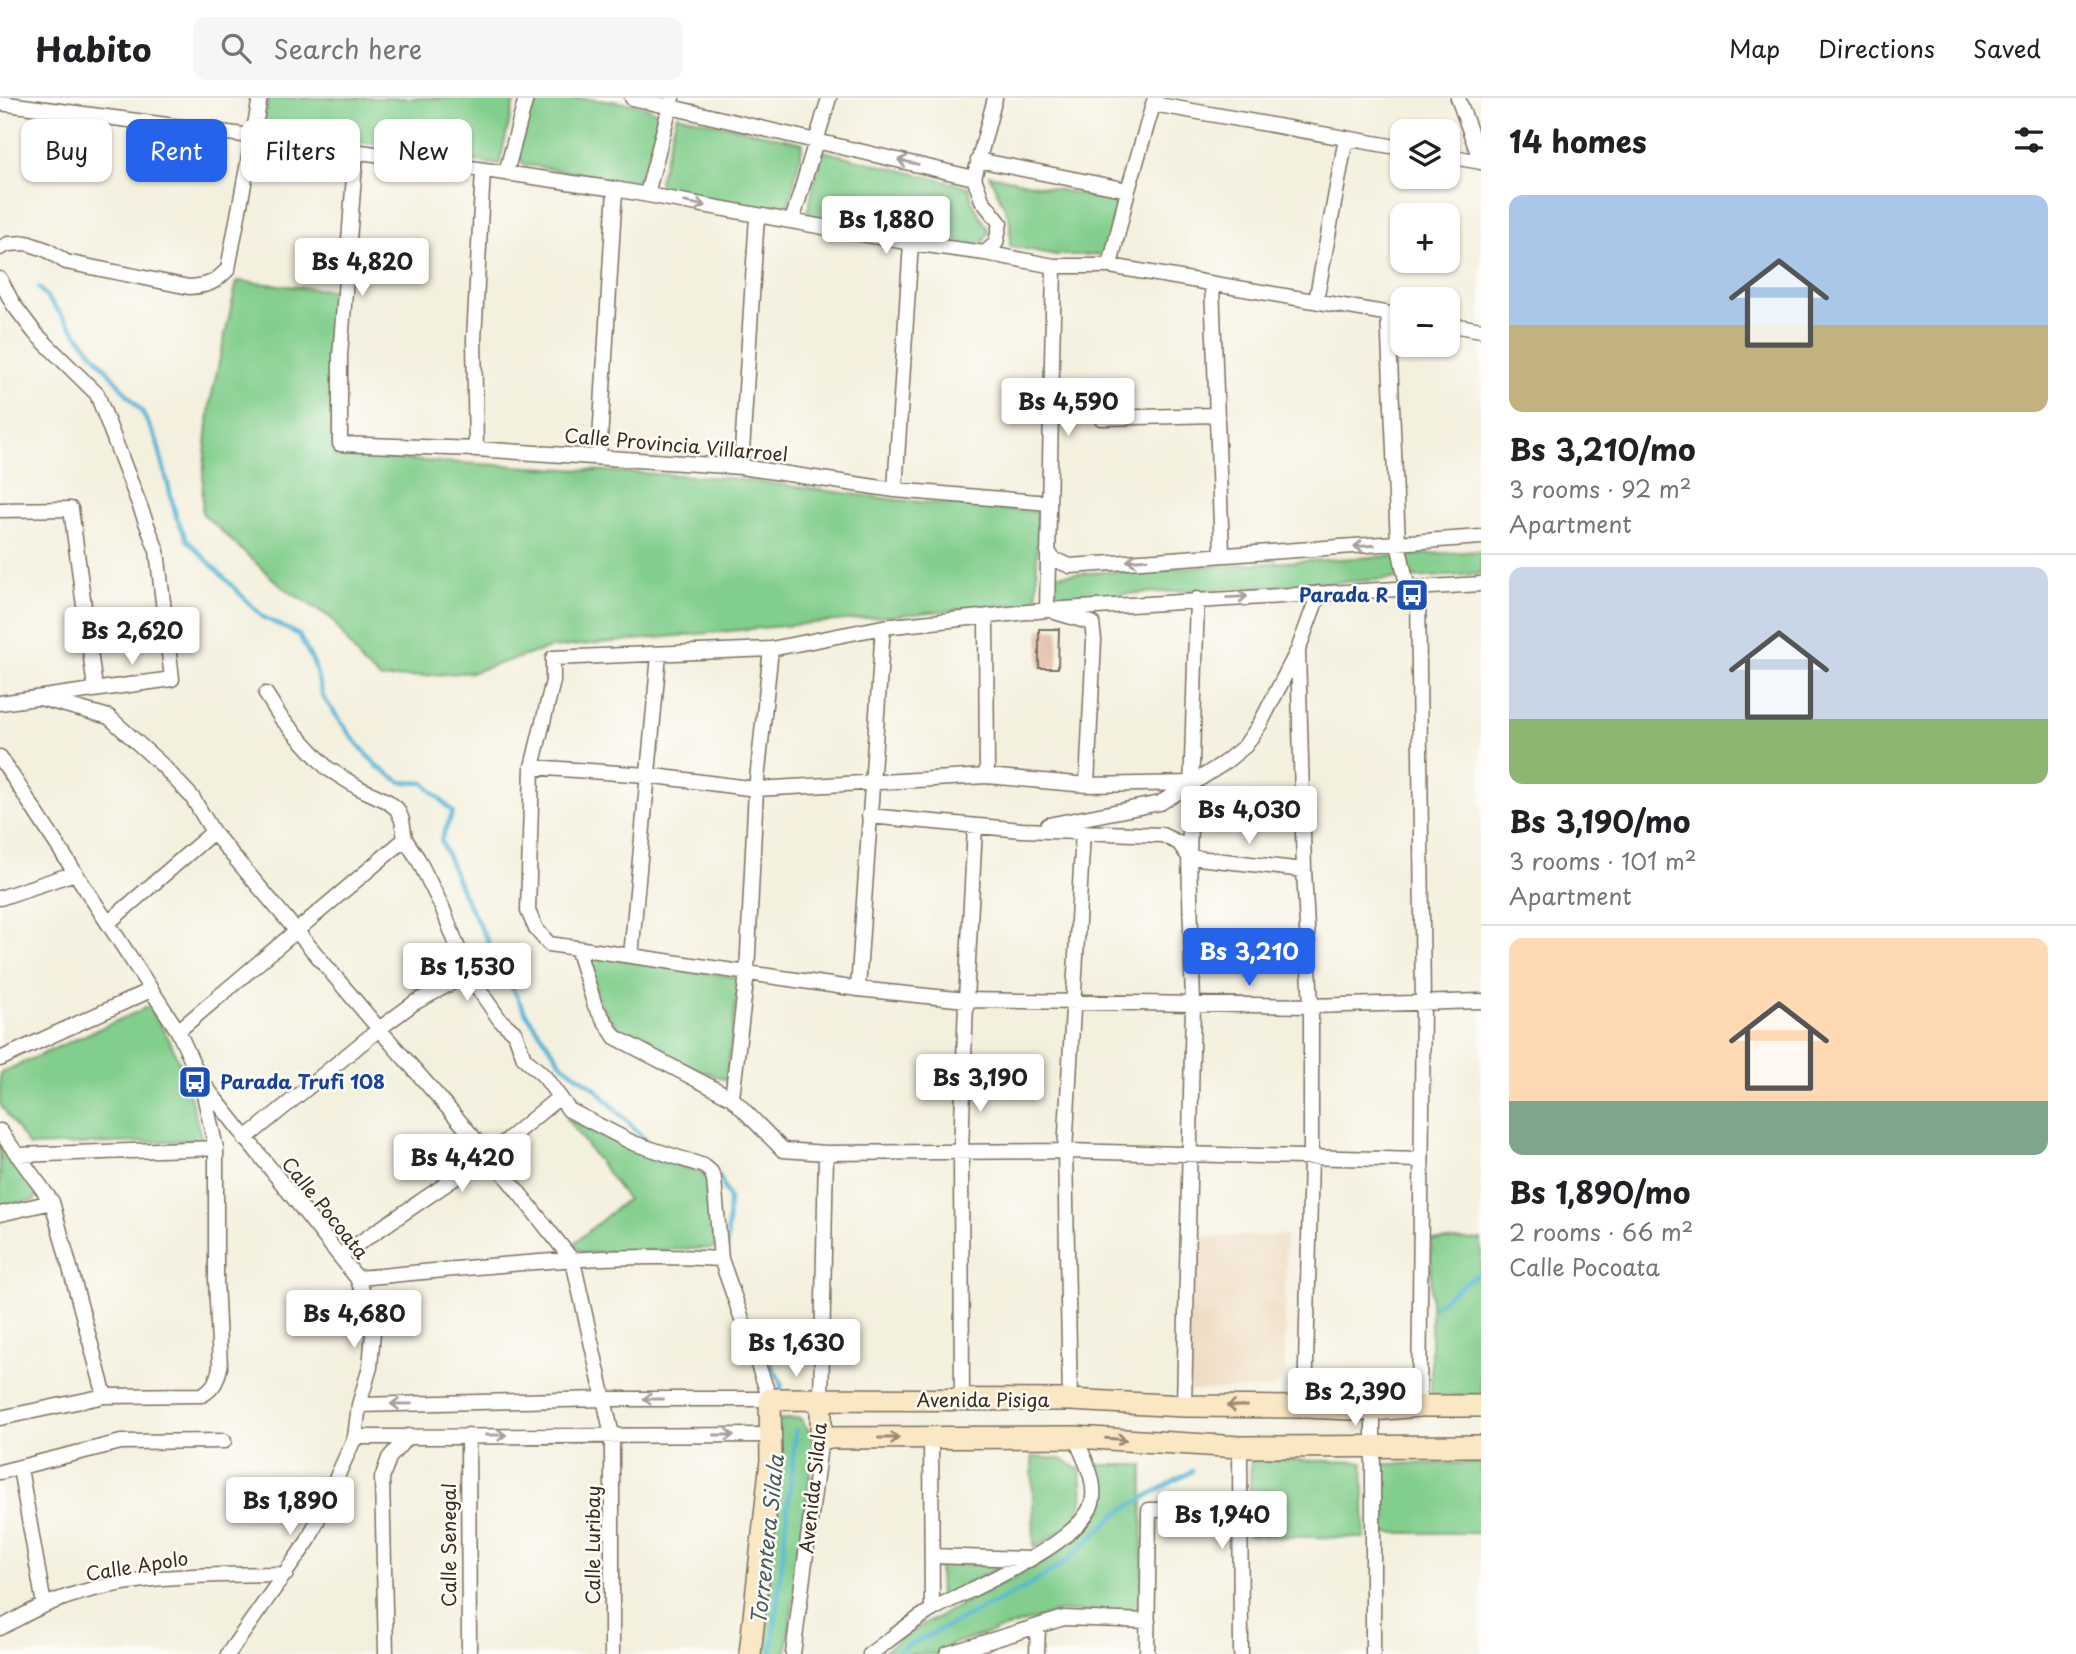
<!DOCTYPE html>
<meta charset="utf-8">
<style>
:root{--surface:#fff;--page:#f6f6f6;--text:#202124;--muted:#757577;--line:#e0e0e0;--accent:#2563eb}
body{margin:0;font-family:"Playpen Sans",sans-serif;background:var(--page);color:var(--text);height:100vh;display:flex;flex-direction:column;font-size:26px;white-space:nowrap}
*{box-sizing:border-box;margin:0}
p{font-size:23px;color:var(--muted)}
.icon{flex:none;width:38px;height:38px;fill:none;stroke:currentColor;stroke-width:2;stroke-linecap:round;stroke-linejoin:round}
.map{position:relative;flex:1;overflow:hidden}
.drawer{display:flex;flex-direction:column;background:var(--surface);width:595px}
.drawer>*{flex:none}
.banner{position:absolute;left:21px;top:21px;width:665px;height:63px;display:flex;gap:14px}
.buttons{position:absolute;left:1390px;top:21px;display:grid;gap:14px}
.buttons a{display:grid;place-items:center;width:70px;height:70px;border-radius:14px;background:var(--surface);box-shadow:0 2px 5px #0004;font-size:35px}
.price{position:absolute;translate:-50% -60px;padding:0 16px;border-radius:7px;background:#fff;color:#222;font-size:23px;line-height:46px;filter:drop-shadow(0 2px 4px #0008)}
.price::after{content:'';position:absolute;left:50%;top:42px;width:21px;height:16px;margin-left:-10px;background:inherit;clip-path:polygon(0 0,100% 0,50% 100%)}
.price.selected{background:var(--accent);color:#fff}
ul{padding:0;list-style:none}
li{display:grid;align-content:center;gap:14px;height:371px;padding:0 28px}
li+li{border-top:2px solid var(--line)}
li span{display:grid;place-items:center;height:217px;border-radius:14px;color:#555}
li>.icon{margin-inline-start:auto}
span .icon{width:126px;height:126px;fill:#fffc;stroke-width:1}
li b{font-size:30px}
h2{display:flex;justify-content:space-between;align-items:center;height:84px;padding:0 28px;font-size:30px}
.tag{padding:0 24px;border-radius:14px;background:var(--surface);box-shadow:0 2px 5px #0004;font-size:24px;line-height:63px}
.tag.selected{background:var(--accent);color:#fff}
header{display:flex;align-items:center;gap:42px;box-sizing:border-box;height:98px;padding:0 35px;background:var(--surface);border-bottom:2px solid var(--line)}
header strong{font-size:33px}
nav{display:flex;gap:38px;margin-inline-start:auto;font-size:24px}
.search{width:490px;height:63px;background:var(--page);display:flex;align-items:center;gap:18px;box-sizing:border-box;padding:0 24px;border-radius:14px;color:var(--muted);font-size:26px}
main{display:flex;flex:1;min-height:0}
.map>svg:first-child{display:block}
</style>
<header>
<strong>Habito</strong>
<div class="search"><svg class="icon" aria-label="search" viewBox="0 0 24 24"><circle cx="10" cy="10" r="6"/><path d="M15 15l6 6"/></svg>Search here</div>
<nav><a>Map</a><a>Directions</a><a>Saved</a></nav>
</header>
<main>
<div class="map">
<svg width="1481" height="1556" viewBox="0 0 1481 1556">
<rect width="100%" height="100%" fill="#fdfcf7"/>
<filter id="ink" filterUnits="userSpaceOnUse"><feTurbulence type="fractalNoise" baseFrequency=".0143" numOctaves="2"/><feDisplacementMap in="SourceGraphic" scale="14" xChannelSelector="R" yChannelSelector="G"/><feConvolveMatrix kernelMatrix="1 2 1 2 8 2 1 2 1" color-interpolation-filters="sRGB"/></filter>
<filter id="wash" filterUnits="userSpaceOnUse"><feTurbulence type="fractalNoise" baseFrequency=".00686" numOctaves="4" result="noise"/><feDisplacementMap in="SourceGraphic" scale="28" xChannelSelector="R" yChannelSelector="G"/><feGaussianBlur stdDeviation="1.57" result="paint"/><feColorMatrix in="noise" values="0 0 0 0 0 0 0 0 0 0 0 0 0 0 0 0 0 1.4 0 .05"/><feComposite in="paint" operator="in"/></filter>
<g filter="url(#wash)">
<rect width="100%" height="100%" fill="#f4f0de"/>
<path fill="#edd7bb" d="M 1286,1137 L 1285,1279 L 1273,1290 L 1189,1293 L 1187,1139 Z"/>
<path fill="#82ce8c" stroke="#5e7c55" stroke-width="2" d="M 269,0 L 515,0 L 499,67 L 262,28 Z
M 532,0 C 557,0 647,0 659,17 L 659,23 L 644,80 L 636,85 L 630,85 L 523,66 L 518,54 Z
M 677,17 L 803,45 L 788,111 L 779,114 L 663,92 L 659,83 Z
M 823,53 L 969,89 L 972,104 L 989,133 L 982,147 L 806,118 Z
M 989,77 L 1117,104 L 1105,157 L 1056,157 L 1010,148 L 1010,121 Z
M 237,183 L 337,193 L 331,298 L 334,358 L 729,380 L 897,402 L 1037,414 L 1037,504 L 550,550 L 473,574 L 381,581 L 363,566 L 331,520 L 282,489 L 202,415 L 203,378 L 210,305 Z
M 1481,453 L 1481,476 L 1055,500 L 1054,477 Z
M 593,857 L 739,880 L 726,982 C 684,965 628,951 603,911 C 595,897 593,878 588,863 Z
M 148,909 C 181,951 188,992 202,1042 L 29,1048 L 0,1006 L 0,975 Z
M 566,1020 L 639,1055 L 698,1073 L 708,1083 L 715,1150 L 583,1155 L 573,1146 L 627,1101 Z
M 0,1044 L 37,1095 L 35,1102 L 0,1109 Z
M 1431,1142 L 1481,1142 L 1481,1297 L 1431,1297 Z
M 800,1320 L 811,1336 L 814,1348 L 786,1556 L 760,1556 C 770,1478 778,1400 777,1322 Z
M 1032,1359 L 1061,1361 L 1080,1372 C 1090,1422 1070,1425 1034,1450 Z
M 1251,1361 L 1363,1364 L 1365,1440 L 1249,1438 Z
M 1481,1365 L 1481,1435 L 1384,1435 L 1380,1366 Z
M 1094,1367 L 1143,1367 L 1142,1517 L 1062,1513 L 952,1546 L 938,1556 L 880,1556 L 910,1534 L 1049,1460 L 1092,1423 L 1102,1398 Z
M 939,1466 L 1005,1467 L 940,1500 Z"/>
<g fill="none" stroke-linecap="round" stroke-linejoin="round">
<path stroke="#56b6d5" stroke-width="4.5" d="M 39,190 L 142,314 L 157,343 L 176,418 L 187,442 L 263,519 L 299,537 L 314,566 L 323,599 L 352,639 L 378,669 L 401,684 L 424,685 L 453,714 L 441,742 L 463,796 L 525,914 L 563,967 L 596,991 L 646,1043
M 719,1077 L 729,1101 L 727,1153
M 1434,1208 L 1470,1181 L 1481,1176
M 753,1233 L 781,1285 L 781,1294
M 772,1556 L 796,1332
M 897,1556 L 903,1550 L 1021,1492 L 1063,1466 L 1119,1414 L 1192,1373"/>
</g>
<g id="blocks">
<path fill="#dbac93" d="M 1039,531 L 1059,531 L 1058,570 L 1039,570 Z"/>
</g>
</g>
<g filter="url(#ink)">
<use href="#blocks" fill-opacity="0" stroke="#7c6f61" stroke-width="2"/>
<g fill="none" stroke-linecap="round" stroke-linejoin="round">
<defs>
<path id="street" d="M 632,0 L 974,80
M 1458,0 L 1481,64
M 0,5 L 251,38 L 615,91 L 911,145 L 985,155 L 1054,168 L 1110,168 L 1402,218
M 1153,6 L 1402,50
M 356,53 L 340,258 L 340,346 L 476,351 L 741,369 L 895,392 L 1049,405
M 1447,58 L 1481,64
M 978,62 L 1128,92
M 506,75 L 526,0
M 647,96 L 672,0
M 792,123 L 829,0
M 0,150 L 8,146 L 27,145 L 47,152 L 66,164 L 189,189 C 207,188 215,185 228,171 L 260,0
M 985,155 L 996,145 L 1000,125 L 982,102 L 974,80 L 995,0
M 1110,168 L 1128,92 L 1155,0
M 0,181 L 13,206 L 35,235 L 97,296 L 157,453 L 172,581 L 0,605
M 1212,186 L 1222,455
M 1316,203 L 1346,40
M 1388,216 L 1398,445 L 1408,491
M 1447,226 L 1481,232
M 1101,320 L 1217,317
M 476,351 L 474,242 L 483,72
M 599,359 L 615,91
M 741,369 L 757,118
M 895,392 L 911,145
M 0,412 L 71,411 L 95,590
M 1048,453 L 1053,461 L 1070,468 L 1481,439
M 1481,486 L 1047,512 L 883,529 L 771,551 L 553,560 L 553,583 L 532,669 L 528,813 L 536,831 L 549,846 L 858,891 L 966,902 L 1311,908 L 1481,903
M 1418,491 L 1423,905 L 1419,1308
M 1047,512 L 1054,168
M 1055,514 L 1092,525 L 1094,542 L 1087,687
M 986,520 L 987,678
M 1298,553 L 1304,772 L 1311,908 L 1311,1058 L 1305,1309
M 266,596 L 281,620 L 327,670 L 359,690 L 387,703 L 397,711 L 402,722 L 405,741 L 418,761 L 442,809 L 468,876 L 500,922 L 515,935 L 524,960 L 544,978 L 569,1012 L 633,1045 L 704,1068 L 711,1074 L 714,1081 L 721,1161 L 770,1301 L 603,1301 L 359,1307
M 40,600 L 109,619 L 162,667 L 192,699 L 213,734 L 379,931 L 489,1057 L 573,1163 L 612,1337 L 612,1556
M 0,659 L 178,933 L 201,983 L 357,1180 L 370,1212 L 373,1234 L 370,1269 L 359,1307 L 355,1339 L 308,1443 L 228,1556
M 532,669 L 647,677 L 756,691 L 987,678 L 1087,687 L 1193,685 L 1224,665 L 1245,648 L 1260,626 L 1298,552 L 1319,495
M 869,718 L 1022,732 L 1162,737 L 1179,745 L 1189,759 L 1304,772
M 1048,727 L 1160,705 L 1192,686
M 0,800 L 75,775
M 108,825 L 213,734
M 577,850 L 595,908 L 615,939 L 732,1000 L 783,1052 L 826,1055 L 1065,1053 L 1421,1062
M 631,858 L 659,557
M 858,891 L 883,529
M 178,933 L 405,741
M 0,961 L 151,892
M 732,1000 L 747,875 L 756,691 L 771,551
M 0,1033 L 52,1104 L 105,1298
M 245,1041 L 379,931 L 414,905 L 468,876
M 17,1057 L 216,1050
M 0,1116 L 52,1104
M 340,1158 L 489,1057 L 558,1000
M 357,1180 C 475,1170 605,1153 721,1161
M 962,1302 L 961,1054 L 966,902 L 975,729
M 1070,1302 L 1065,1053 L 1083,734
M 821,1303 L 826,1055
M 1184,1308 L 1193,907 L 1189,759 L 1197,501
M 1373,1312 L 1373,1556
M 0,1320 L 105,1298 L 202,1297 C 214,1290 217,1283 220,1269 L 216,1181 L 216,1050 L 202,988
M 468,1337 L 469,1556
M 355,1339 L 770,1337
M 931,1340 L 932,1512
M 1240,1349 L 1241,1556
M 20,1370 L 44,1507
M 0,1374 L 121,1344 L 224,1343
M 932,1458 L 1029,1461
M 0,1530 C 14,1523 28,1514 43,1508 C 118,1475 206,1477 286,1476
M 386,1556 L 382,1380 L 389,1360 L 408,1338
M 793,1556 L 821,1340
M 870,1556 C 891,1541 912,1523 935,1510 C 974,1489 1080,1446 1092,1405 C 1098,1383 1083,1359 1075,1339
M 947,1556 L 1064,1520 L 1148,1523
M 1037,1556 L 1038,1529
M 1147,1556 L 1149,1412 L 1240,1411"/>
<path id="secondary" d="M 821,1303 L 821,1340 L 1075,1339 L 1240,1349 L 1481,1348
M 750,1556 L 771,1362 L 770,1301 L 1070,1302 L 1184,1308 L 1305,1309 L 1373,1312 L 1419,1308 L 1481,1308"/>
</defs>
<use href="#street" stroke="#7c6f61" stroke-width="17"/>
<use href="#secondary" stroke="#7c6f61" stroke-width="24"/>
<use href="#street" stroke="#fff" stroke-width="14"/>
<use href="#secondary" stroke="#fae7c3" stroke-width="21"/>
</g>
<defs><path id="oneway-shaft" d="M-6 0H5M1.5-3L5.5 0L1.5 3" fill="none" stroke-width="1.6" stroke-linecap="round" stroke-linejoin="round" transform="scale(1.75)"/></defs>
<g stroke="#a79f9a">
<use href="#oneway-shaft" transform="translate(908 64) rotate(-167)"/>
<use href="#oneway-shaft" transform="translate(695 106) rotate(11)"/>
<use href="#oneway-shaft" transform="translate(1364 448) rotate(176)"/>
<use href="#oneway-shaft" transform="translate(1137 462) rotate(175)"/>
<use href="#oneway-shaft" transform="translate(1237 499) rotate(-3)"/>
<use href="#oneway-shaft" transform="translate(653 1301) rotate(-180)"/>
<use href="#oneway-shaft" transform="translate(401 1306) rotate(179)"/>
<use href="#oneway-shaft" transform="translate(496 1337)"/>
<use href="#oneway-shaft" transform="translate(724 1337)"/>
</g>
<g stroke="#9a8870">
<use href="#oneway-shaft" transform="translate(1237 1308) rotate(-180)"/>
<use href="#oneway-shaft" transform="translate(889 1340)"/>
<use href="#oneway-shaft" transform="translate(1116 1341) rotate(4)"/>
</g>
</g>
<defs>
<symbol id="bus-square" viewBox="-11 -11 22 22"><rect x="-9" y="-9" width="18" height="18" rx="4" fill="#1a4fb4" stroke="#fdfcf7"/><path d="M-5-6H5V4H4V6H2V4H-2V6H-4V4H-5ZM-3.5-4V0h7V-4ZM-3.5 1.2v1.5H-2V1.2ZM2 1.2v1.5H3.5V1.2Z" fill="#fff"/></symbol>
</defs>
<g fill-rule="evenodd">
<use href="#bus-square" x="1393" y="478" width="38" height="38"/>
<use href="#bus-square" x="176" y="965" width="38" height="38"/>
</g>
<g text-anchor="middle" stroke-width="5" stroke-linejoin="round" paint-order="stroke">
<g font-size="19" fill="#3b2a1e" stroke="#fdfcf7">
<text transform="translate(676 347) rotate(5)" y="7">Calle Provincia Villarroel</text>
<text transform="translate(325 1110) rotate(51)" y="7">Calle Pocoata</text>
<text x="983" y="1309">Avenida Pisiga</text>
<text transform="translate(813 1390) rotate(-84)" y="7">Avenida Silala</text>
<text transform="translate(449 1447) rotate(-90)" y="7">Calle Senegal</text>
<text transform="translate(593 1447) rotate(-90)" y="7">Calle Luribay</text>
<text transform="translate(137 1468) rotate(-9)" y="7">Calle Apolo</text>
</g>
<g font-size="19" font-weight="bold" fill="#164399" stroke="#fdfcf7" text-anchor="end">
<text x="1388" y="504">Parada R</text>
<text x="220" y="991" text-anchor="start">Parada Trufi 108</text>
</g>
<g font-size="21" font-style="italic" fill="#445b5e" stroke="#fdfcf7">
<text transform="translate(768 1442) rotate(-84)" y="7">Torrentera Silala</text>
</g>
</g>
</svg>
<div class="buttons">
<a><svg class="icon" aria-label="layers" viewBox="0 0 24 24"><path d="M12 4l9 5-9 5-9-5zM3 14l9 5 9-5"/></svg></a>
<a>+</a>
<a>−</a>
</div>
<b class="price" style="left:886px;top:158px">Bs 1,880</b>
<b class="price" style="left:362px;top:200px">Bs 4,820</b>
<b class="price" style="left:1068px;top:340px">Bs 4,590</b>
<b class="price" style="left:132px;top:569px">Bs 2,620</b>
<b class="price" style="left:1249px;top:748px">Bs 4,030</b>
<b class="price selected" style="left:1249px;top:890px">Bs 3,210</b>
<b class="price" style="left:467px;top:905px">Bs 1,530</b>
<b class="price" style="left:980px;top:1016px">Bs 3,190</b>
<b class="price" style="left:462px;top:1096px">Bs 4,420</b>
<b class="price" style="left:354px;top:1252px">Bs 4,680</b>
<b class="price" style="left:796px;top:1281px">Bs 1,630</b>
<b class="price" style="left:1355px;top:1330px">Bs 2,390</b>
<b class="price" style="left:290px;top:1439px">Bs 1,890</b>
<b class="price" style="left:1222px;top:1453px">Bs 1,940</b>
<div class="banner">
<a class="tag">Buy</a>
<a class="tag selected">Rent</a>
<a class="tag">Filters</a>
<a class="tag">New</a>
</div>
</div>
<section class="drawer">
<h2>14 homes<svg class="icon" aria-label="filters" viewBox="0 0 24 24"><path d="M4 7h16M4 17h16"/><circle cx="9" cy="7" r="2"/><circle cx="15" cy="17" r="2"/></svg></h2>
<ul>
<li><span style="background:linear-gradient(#a9c7e8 60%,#c2b280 0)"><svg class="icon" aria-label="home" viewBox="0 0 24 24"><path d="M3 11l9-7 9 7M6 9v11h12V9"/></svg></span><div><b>Bs 3,210/mo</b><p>3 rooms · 92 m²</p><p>Apartment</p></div></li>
<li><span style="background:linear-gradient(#c9d6e8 70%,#8fb573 0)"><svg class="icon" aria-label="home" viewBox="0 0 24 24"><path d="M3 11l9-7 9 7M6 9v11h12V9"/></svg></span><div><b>Bs 3,190/mo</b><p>3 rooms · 101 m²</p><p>Apartment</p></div></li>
<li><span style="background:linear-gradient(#ffd9b3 75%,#7fa58c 0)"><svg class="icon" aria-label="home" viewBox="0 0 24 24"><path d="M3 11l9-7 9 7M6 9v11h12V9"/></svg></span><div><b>Bs 1,890/mo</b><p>2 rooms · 66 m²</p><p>Calle Pocoata</p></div></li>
</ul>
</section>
</main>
